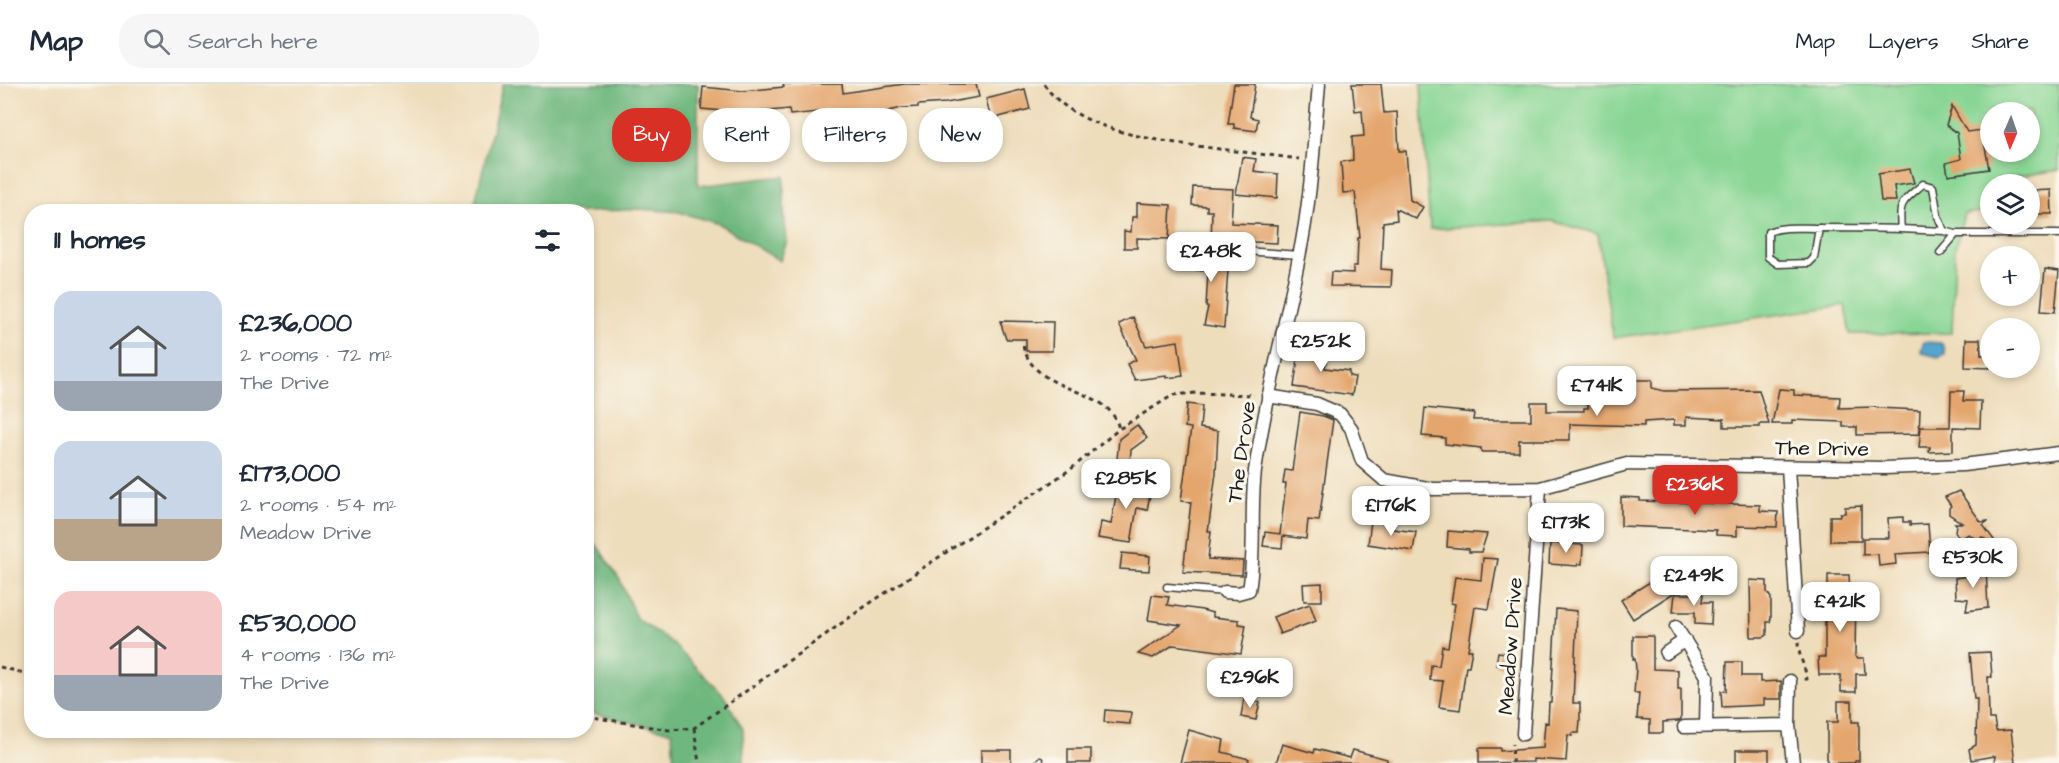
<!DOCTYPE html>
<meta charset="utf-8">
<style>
:root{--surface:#fff;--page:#f6f6f7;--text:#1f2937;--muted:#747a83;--line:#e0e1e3;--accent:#d93025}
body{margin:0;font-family:"Architects Daughter",sans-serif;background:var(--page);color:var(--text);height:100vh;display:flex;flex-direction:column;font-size:22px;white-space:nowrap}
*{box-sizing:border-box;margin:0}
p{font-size:20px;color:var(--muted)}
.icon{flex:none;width:33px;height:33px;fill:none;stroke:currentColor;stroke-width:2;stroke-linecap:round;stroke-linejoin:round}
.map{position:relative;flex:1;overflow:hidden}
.side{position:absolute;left:24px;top:120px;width:570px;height:534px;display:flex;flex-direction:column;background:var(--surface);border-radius:24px;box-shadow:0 3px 9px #0003}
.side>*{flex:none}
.banner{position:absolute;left:612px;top:24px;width:570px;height:54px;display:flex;gap:12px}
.needle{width:39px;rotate:182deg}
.controls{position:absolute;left:1980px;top:18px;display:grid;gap:12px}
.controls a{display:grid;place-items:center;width:60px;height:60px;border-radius:50%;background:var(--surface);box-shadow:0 3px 9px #0003;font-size:30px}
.price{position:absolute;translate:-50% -51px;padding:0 14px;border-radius:12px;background:#fff;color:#222;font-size:20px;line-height:39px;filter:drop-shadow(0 2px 3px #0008)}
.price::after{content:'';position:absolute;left:50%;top:36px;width:18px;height:14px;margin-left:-9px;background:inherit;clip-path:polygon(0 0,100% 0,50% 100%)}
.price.on{background:var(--accent);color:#fff}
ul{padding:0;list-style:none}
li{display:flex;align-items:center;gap:18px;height:150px;padding:0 30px}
li span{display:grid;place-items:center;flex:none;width:168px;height:120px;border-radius:18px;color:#555}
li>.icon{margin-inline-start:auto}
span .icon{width:72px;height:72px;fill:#fffc;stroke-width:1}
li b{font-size:26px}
h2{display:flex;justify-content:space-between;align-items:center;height:72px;padding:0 30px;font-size:26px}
.pill{padding:0 21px;border-radius:24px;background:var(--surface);box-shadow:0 3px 9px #0003;font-size:21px;line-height:54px}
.pill.on{background:var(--accent);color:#fff}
header{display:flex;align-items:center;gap:36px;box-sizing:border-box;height:84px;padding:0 30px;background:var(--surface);border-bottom:2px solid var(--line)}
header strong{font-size:28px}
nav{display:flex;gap:33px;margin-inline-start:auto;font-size:21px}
.search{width:420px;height:54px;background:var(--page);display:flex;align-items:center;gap:15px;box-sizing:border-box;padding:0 21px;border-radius:24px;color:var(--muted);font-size:22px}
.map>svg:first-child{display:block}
</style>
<header>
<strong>Map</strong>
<div class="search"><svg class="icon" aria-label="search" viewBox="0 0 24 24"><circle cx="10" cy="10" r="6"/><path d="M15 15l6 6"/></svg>Search here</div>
<nav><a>Map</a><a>Layers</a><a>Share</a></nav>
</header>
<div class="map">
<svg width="2059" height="679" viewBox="0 0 2059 679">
<rect width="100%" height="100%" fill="#fbf7ec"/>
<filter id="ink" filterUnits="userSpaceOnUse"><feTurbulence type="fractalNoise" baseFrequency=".0167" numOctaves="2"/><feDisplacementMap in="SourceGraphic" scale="12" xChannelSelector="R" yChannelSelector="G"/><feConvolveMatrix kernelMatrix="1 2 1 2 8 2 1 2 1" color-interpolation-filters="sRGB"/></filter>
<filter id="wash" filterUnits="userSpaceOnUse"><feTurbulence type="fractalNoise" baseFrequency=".008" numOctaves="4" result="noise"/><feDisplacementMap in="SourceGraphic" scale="24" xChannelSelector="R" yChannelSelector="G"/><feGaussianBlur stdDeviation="1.35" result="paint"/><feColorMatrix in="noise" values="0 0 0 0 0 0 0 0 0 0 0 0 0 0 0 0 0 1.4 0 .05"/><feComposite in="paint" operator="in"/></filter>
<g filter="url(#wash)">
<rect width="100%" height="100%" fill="#edb"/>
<path fill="#89d694" stroke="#527958" stroke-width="1.5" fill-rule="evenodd" d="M 1421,0 L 2059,0 L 2059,86 L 1999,95 L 1998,100 L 1990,100 L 1989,127 L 1964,130 L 1955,164 L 1952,249 L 1850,250 L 1845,221 L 1613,254 L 1598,150 L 1552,137 L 1430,145 ZM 1990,28 L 2030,28 L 2030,68 L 1990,68 Z"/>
<path fill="#6eb77e" stroke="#456a4d" stroke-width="1.5" d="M 503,0 L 698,0 L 698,102 L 784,92 L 784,131 L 787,157 L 780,177 L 719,140 L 679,128 L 640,125 L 587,128 L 473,127 Z
M 586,381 L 592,454 L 620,496 L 636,534 L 672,559 L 724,612 L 743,645 L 744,679 L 674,679 L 672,648 L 587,628 Z"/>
<path fill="#54a5cf" stroke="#386076" stroke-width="1.5" d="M 1924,258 L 1941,259 L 1944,263 L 1945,270 L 1938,273 L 1922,269 L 1921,265 Z"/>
<g id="blocks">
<path fill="#e4a66d" d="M 783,0 L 842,0 L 843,9 L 904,0 L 976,0 L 979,13 L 946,19 L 918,21 L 918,23 L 902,24 L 866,32 L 869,46 L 857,47 L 856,44 L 845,46 L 843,34 L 828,36 L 827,27 L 790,31 L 789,25 L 746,29 L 701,25 L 703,3 L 743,7 L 784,3 Z
M 1234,0 L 1255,0 L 1250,33 L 1258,35 L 1256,47 L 1234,44 L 1234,40 L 1228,40 Z
M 1352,0 L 1381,0 L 1384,29 L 1397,28 L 1399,67 L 1406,67 L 1410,116 L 1423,123 L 1416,135 L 1396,125 L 1397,136 L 1383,138 L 1381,185 L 1392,186 L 1391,203 L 1330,202 L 1331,188 L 1353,189 L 1353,182 L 1357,182 L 1358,154 L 1360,154 L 1355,108 L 1343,109 L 1341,78 L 1353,76 L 1352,53 L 1364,52 L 1362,26 L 1355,27 Z
M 1025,5 L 1030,25 L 991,35 L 986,15 Z
M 1952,22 L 1967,48 L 1982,46 L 1989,85 L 1948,91 L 1946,79 L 1961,75 L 1957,49 L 1946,41 Z
M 1242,73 L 1256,75 L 1254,87 L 1278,90 L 1277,114 L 1236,110 Z
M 1910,85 L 1914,99 L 1894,102 L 1896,117 L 1881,117 L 1878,90 Z
M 1193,103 L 1233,105 L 1231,139 L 1278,141 L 1277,159 L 1230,157 L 1230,161 L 1211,159 L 1212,127 L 1207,127 L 1207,122 L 1192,121 Z
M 2051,106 L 2052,130 L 2030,130 L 2030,107 Z
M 1137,119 L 1171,121 L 1169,155 L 1137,154 L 1137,164 L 1124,164 L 1124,147 L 1131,148 L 1132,133 L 1137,133 Z
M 1180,169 L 1229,171 L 1224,244 L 1204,241 L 1208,223 L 1206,223 L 1208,187 L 1179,185 Z
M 2045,185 L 2059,187 L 2055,228 L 2041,227 Z
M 1133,233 L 1146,262 L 1178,257 L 1183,292 L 1166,294 L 1166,292 L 1135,296 L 1127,280 L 1136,276 L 1119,240 Z
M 1000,237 L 1053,238 L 1052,267 L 1026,267 L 1026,255 L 1006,255 Z
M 1966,255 L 1980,255 L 1981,271 L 1990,271 L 1990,284 L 1965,283 Z
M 1300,260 L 1328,264 L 1325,284 L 1349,287 L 1349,292 L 1355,293 L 1352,311 L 1294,303 Z
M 1635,296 L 1652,296 L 1652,304 L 1664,307 L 1759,306 L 1769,340 L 1760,340 L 1760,343 L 1724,343 L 1724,335 L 1686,333 L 1686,341 L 1674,341 L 1674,336 L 1644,338 L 1644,342 L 1570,340 L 1570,356 L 1519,356 L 1519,368 L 1481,368 L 1481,364 L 1445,360 L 1445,354 L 1422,352 L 1425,324 L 1474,329 L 1473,336 L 1531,336 L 1531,318 L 1547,318 L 1547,327 L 1584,327 L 1584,324 L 1588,324 L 1588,315 L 1634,316 Z
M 1779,305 L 1794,306 L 1794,311 L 1840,313 L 1839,324 L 1876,323 L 1877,324 L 1920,326 L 1919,350 L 1857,351 L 1857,343 L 1843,343 L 1843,338 L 1792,336 L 1792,340 L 1772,340 Z
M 1951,307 L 1964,307 L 1963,317 L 1981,317 L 1980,344 L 1953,343 L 1953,367 L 1929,368 L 1930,363 L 1919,363 L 1921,343 L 1950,343 Z
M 1187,320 L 1202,322 L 1200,344 L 1218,347 L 1216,389 L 1208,447 L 1211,447 L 1208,475 L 1243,477 L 1242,491 L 1183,488 L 1191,418 L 1181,417 L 1191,344 L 1185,343 Z
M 1300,328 L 1323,332 L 1333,336 L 1319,437 L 1308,436 L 1306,455 L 1283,452 L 1282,464 L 1263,462 L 1265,448 L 1280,450 L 1286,400 L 1283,400 L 1285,386 L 1292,387 Z
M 1137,341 L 1147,354 L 1131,366 L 1129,387 L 1116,385 L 1119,355 Z
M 1119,394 L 1152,400 L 1147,426 L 1137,424 L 1131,459 L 1098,454 L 1101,438 L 1111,440 Z
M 1959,407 L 1981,438 L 1988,437 L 1983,441 L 1999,463 L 1998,464 L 1982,453 L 1978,457 L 1969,450 L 1960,455 L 1955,448 L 1956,440 L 1955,439 L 1962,439 L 1949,430 L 1949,424 L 1951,422 L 1945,413 Z
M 1621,413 L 1640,414 L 1640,417 L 1760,421 L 1760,427 L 1778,428 L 1777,443 L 1737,442 L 1737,452 L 1716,451 L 1716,446 L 1621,442 Z
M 1861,422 L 1861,457 L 1830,457 L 1830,432 L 1840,432 L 1840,429 L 1845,429 L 1845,423 Z
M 1903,433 L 1903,438 L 1910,438 L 1910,441 L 1928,440 L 1930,468 L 1895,470 L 1896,480 L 1879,482 L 1878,470 L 1863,471 L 1863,454 L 1889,454 L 1888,434 Z
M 1371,437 L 1394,440 L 1393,445 L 1416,448 L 1413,467 L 1368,460 Z
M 1448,447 L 1487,450 L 1481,468 L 1469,468 L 1469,465 L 1447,463 Z
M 1550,459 L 1583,461 L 1582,480 L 1578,480 L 1578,482 L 1549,480 Z
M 1122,469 L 1150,472 L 1149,487 L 1120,485 Z
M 1483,474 L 1498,475 L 1489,525 L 1475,523 L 1468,566 L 1472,566 L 1469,582 L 1466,582 L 1460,626 L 1439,623 L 1443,597 L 1430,596 L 1431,581 L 1439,582 L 1442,562 L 1448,563 L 1455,520 L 1451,519 L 1455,493 L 1481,496 Z
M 1968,485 L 1986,485 L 1988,524 L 1966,527 L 1968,515 L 1956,514 L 1955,494 L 1969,492 Z
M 1828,491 L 1849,491 L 1850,506 L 1856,506 L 1855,572 L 1857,574 L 1864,574 L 1865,590 L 1856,590 L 1856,608 L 1841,608 L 1841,591 L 1819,591 L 1818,573 L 1825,573 L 1825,530 L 1817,530 L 1817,515 L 1828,515 Z
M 1675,495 L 1675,508 L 1633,535 L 1621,516 L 1653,496 Z
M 1750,496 L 1767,497 L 1767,508 L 1771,514 L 1771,534 L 1770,538 L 1767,538 L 1767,551 L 1764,553 L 1751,553 Z
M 1322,499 L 1322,517 L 1304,517 L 1303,500 Z
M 1675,510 L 1703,510 L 1702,518 L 1712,518 L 1711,541 L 1695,540 L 1695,528 L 1673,528 Z
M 1152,511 L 1169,513 L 1167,521 L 1202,526 L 1213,529 L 1213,533 L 1239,536 L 1239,540 L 1246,541 L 1241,570 L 1173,561 L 1153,574 L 1138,570 L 1181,541 L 1148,536 Z
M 1310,520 L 1316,537 L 1280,550 L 1273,533 Z
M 1556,525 L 1577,527 L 1573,619 L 1580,619 L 1580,636 L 1579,649 L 1572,649 L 1572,652 L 1568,651 L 1566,677 L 1533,675 L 1533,678 L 1479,679 L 1479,664 L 1500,664 L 1500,667 L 1543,664 L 1545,638 L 1548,639 L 1549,618 L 1551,618 Z
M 1633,552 L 1653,552 L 1653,585 L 1678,586 L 1678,605 L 1681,605 L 1681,635 L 1678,637 L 1663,638 L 1663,649 L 1650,649 L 1650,636 L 1637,635 L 1639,609 L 1634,609 L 1636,585 L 1635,575 L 1633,575 Z
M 1498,568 L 1512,570 L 1509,583 L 1496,581 Z
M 1990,568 L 1992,593 L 1988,593 L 1989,635 L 1994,635 L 1996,647 L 2011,646 L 2015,679 L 1994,679 L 1995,672 L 1971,676 L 1969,665 L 1976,661 L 1977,615 L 1974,615 L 1970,569 Z
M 1727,578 L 1742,578 L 1742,592 L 1760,592 L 1760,598 L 1781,597 L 1781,615 L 1764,615 L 1764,621 L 1722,623 L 1721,607 L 1726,607 Z
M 1244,615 L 1260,618 L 1256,636 L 1241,633 Z
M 1838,617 L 1852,617 L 1852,638 L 1859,638 L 1859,677 L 1855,677 L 1855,679 L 1827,679 L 1827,638 L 1838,638 Z
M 1105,626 L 1131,628 L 1130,640 L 1104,638 Z
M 1189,646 L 1224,656 L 1222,668 L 1249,675 L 1248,679 L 1180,679 Z
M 1282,660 L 1314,669 L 1315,665 L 1350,674 L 1353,666 L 1387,675 L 1387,679 L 1276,679 Z
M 1068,665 L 1091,665 L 1091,679 L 1068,679 Z
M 981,666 L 1011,666 L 1011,679 L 981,679 Z
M 1736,666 L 1769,666 L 1769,679 L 1736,679 Z"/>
</g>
</g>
<g filter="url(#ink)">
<use href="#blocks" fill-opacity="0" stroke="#3c3934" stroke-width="1.5"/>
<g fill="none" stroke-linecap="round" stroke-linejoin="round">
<defs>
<path id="service" d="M 1819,144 L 1814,174 L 1809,179 L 1778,180 L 1768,173 L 1768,148 C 1783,142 1800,144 1815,144 C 1844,144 1873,144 1901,145
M 1944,147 L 1901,145 C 1898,116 1904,117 1923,100 L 1933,103 L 1938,132 L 1944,147 L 1956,150
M 1177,162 L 1299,171
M 1940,169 L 1956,150 L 2059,150
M 1167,503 L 1225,508
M 1040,679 L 1040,677"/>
<path id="minor" d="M 1268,312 L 1317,320 L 1340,330 L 1351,344 L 1362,377 L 1384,396 L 1433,405 L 1540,404 L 1627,380 L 1885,384 L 1963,381 L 2059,369
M 1788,383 L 1798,547
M 1225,508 L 1238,509 L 1249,506 C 1256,467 1250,427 1255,387 C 1265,315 1285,244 1299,173 C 1311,116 1314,57 1319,0
M 1676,543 L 1707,592 L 1706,642
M 1666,569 L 1685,556
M 1790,597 L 1789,641 L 1793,679
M 1684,643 L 1789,641
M 1523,650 L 1540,404"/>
</defs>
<use href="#service" stroke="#3c3934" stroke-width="9"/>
<use href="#minor" stroke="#3c3934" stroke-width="15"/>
<path stroke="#3c3934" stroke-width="3" stroke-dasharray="4.5 4.5" stroke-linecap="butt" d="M 1044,0 C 1075,48 1160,57 1212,64 C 1241,68 1270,71 1299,75
M 1023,262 C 1037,314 1109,299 1119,345
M 1798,558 C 1798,571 1805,582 1807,595 L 1804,595
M 0,583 L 32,591
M 586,632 L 669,646 L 694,644 L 863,524 L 1071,385 L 1119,345 L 1173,311 L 1196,309 L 1254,311
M 694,644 L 699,679
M 1512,679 L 1513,660"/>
<use href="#service" stroke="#fff" stroke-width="6"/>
<use href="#minor" stroke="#fff" stroke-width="12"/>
</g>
</g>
<g text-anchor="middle" stroke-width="6" stroke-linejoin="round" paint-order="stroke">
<g font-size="21" fill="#1c1c1c" stroke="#fbf7ec">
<text transform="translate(1822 364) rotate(1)" y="7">The Drive</text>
<text transform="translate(1241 368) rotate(-82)" y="7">The Drove</text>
<text transform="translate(1510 562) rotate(-86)" y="7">Meadow Drive</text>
</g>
</g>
</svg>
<div class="controls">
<a><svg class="needle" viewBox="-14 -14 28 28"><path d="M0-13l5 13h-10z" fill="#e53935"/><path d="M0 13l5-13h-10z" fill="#747a83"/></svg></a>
<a><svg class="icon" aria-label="layers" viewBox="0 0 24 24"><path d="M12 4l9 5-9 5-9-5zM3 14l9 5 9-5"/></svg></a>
<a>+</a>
<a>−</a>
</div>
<b class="price" style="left:1211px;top:199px">£248K</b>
<b class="price" style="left:1321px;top:289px">£252K</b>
<b class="price" style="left:1597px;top:333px">£741K</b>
<b class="price" style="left:1126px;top:426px">£285K</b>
<b class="price on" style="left:1695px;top:432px">£236K</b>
<b class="price" style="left:1391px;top:453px">£176K</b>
<b class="price" style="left:1566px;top:470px">£173K</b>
<b class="price" style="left:1973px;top:505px">£530K</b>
<b class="price" style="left:1694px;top:523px">£249K</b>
<b class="price" style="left:1840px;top:549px">£421K</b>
<b class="price" style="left:1250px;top:625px">£296K</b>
<div class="banner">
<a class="pill on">Buy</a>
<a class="pill">Rent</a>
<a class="pill">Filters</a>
<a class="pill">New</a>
</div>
<section class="side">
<h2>11 homes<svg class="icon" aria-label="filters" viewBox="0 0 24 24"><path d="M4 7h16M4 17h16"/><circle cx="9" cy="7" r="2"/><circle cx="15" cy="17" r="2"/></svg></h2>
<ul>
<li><span style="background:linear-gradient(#c9d6e8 75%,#9aa5b1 0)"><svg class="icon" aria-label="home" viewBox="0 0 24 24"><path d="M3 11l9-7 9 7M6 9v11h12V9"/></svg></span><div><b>£236,000</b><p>2 rooms · 72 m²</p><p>The Drive</p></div></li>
<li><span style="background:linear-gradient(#c9d6e8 65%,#b9a48a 0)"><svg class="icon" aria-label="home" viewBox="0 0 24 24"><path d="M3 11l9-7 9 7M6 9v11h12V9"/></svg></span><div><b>£173,000</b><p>2 rooms · 54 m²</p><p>Meadow Drive</p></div></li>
<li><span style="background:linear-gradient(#f6c9c9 70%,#9aa5b1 0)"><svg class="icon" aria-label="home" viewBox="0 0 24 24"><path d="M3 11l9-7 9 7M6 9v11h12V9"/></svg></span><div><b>£530,000</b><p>4 rooms · 136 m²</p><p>The Drive</p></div></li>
</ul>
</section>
</div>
